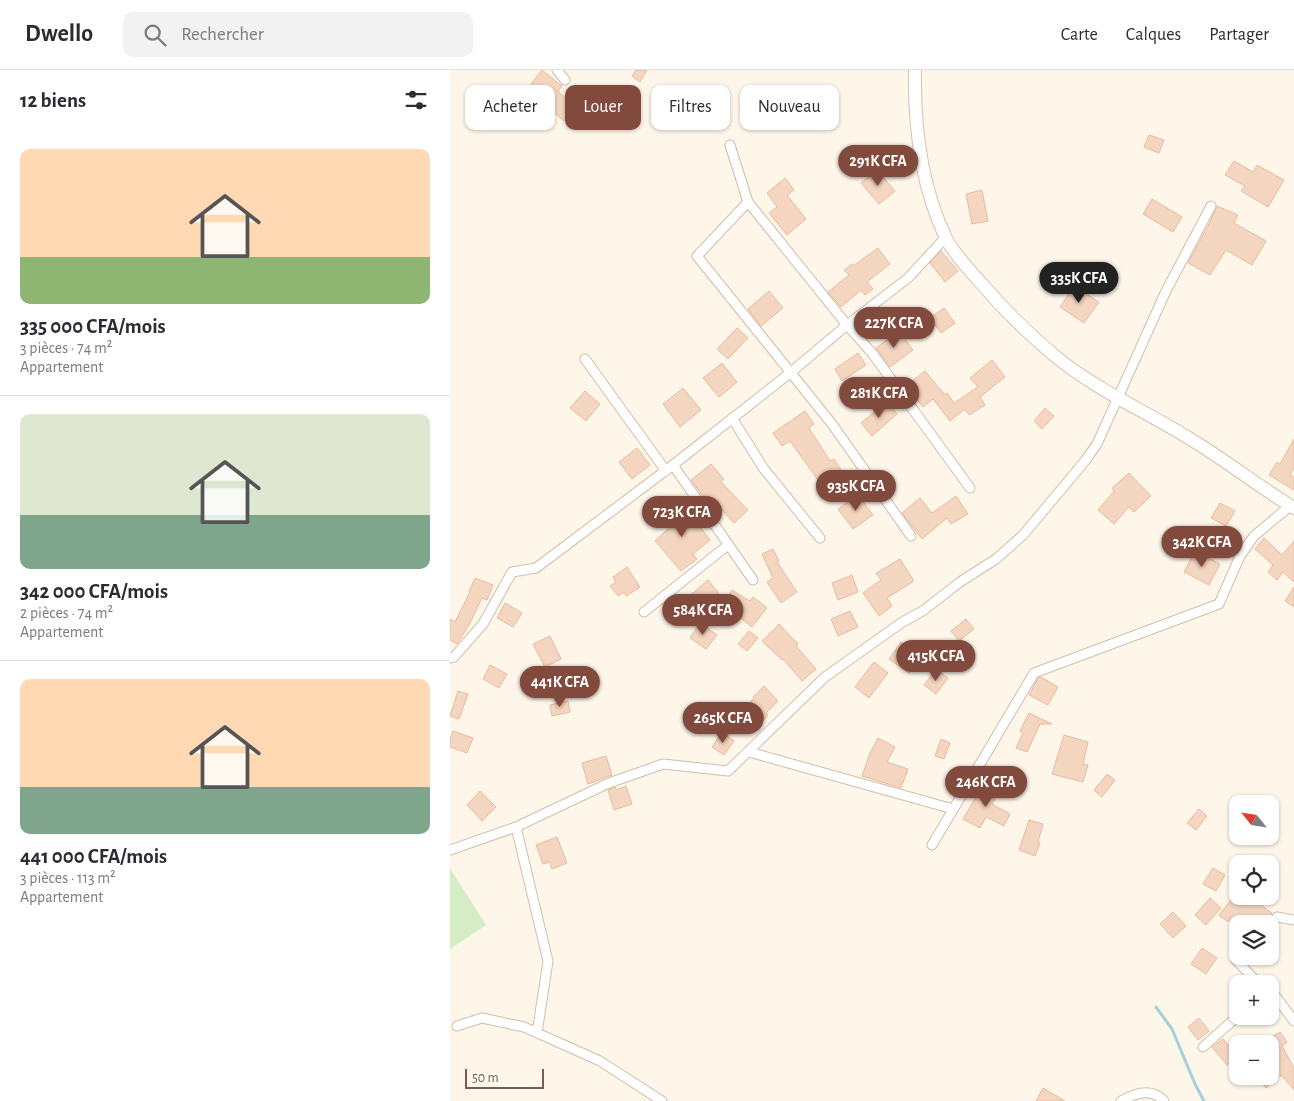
<!DOCTYPE html>
<html lang="fr">
<meta charset="utf-8">
<style>
:root{--surface:#fff;--page:#f2f2f3;--text:#2b2b33;--muted:#7c7c81;--line:#e1e1e2;--accent:#824a3d}
body{margin:0;font-family:"Alegreya Sans",sans-serif;background:var(--page);color:var(--text);height:100vh;display:flex;flex-direction:column;font-size:19px;white-space:nowrap}
*{box-sizing:border-box;margin:0}
p{font-size:16px;color:var(--muted)}
.icon{flex:none;width:28px;height:28px;fill:none;stroke:currentColor;stroke-width:2;stroke-linecap:round;stroke-linejoin:round}
.map{position:relative;flex:1;overflow:hidden}
.side{display:flex;flex-direction:column;background:var(--surface);width:450px}
.side>*{flex:none}
.banner{position:absolute;left:15px;top:15px;width:475px;height:45px;display:flex;gap:10px}
.needle{width:32px;rotate:300deg}
.fabs{position:absolute;left:779px;top:725px;display:grid;gap:10px}
.fabs a{display:grid;place-items:center;width:50px;height:50px;border-radius:10px;background:var(--surface);box-shadow:0 1px 4px #0004;font-size:25px}
.scale{position:absolute;left:15px;bottom:12px;width:79px;box-sizing:border-box;padding-left:5px;border:2px solid #7a5c4a;border-top:0;font-size:14px;line-height:18px;white-space:nowrap;color:#7a5c4a;-webkit-text-stroke:4px #fffaf0;paint-order:stroke}
.price{position:absolute;translate:-50% -42px;padding:0 11px;border-radius:18px;background:var(--accent);color:#fff;font-size:16px;line-height:32px;filter:drop-shadow(0 1px 2px #0008)}
.price::after{content:'';position:absolute;left:50%;top:30px;width:15px;height:11px;margin-left:-8px;background:inherit;clip-path:polygon(0 0,100% 0,50% 100%)}
.price.selected{background:#222;color:#fff}
ul{padding:0;list-style:none}
li{display:grid;align-content:center;gap:10px;height:265px;padding:0 20px}
li+li{border-top:1px solid var(--line)}
li span{display:grid;place-items:center;height:155px;border-radius:10px;color:#555}
li>.icon{margin-inline-start:auto}
span .icon{width:90px;height:90px;fill:#fffc;stroke-width:1}
li b{font-size:21px}
h2{display:flex;justify-content:space-between;align-items:center;height:60px;padding:0 20px;font-size:21px}
.chip{padding:0 18px;border-radius:10px;background:var(--surface);box-shadow:0 1px 4px #0004;font-size:18px;line-height:45px}
.chip.selected{background:var(--accent);color:#fff}
header{display:flex;align-items:center;gap:30px;box-sizing:border-box;height:70px;padding:0 25px;background:var(--surface);border-bottom:1px solid var(--line)}
header strong{font-size:24px}
nav{display:flex;gap:28px;margin-inline-start:auto;font-size:18px}
.search{width:350px;height:45px;background:var(--page);display:flex;align-items:center;gap:12px;box-sizing:border-box;padding:0 18px;border-radius:10px;color:var(--muted);font-size:19px}
main{display:flex;flex:1;min-height:0}
.map>svg:first-child{display:block}
</style>
<header>
<strong>Dwello</strong>
<div class="search"><svg class="icon" aria-label="search" viewBox="0 0 24 24"><circle cx="10" cy="10" r="6"/><path d="M15 15l6 6"/></svg>Rechercher</div>
<nav><a>Carte</a><a>Calques</a><a>Partager</a></nav>
</header>
<main>
<section class="side">
<h2>12 biens<svg class="icon" aria-label="filters" viewBox="0 0 24 24"><path d="M4 7h16M4 17h16"/><circle cx="9" cy="7" r="2"/><circle cx="15" cy="17" r="2"/></svg></h2>
<ul>
<li><span style="background:linear-gradient(#ffd9b3 70%,#8fb573 0)"><svg class="icon" aria-label="home" viewBox="0 0 24 24"><path d="M3 11l9-7 9 7M6 9v11h12V9"/></svg></span><div><b>335 000 CFA/mois</b><p>3 pièces · 74 m²</p><p>Appartement</p></div></li>
<li><span style="background:linear-gradient(#dfe7d0 65%,#7fa58c 0)"><svg class="icon" aria-label="home" viewBox="0 0 24 24"><path d="M3 11l9-7 9 7M6 9v11h12V9"/></svg></span><div><b>342 000 CFA/mois</b><p>2 pièces · 74 m²</p><p>Appartement</p></div></li>
<li><span style="background:linear-gradient(#ffd9b3 70%,#7fa58c 0)"><svg class="icon" aria-label="home" viewBox="0 0 24 24"><path d="M3 11l9-7 9 7M6 9v11h12V9"/></svg></span><div><b>441 000 CFA/mois</b><p>3 pièces · 113 m²</p><p>Appartement</p></div></li>
</ul>
</section>
<div class="map">
<svg width="844" height="1031" viewBox="0 0 844 1031">
<rect width="100%" height="100%" fill="#fdf6e9"/>
<path fill="#d4edc5" d="M 0,798 L 36,855 L 0,879 Z"/>
<g fill="none" stroke-linecap="round" stroke-linejoin="round">
<path stroke="#a1d1db" stroke-width="3" d="M 706,937 L 722,959 L 745,1014 L 754,1031"/>
</g>
<path fill="#f4d5bf" stroke="#e8bc9e" d="M 92,0 L 112,16 L 108,21 L 125,37 L 114,51 L 100,39 L 102,37 L 78,18 Z
M 186,0 L 197,0 L 190,12 L 182,6 Z
M 699,65 L 714,70 L 709,83 L 694,77 Z
M 784,91 L 803,102 L 807,95 L 834,110 L 818,137 L 791,121 L 795,116 L 775,105 Z
M 427,100 L 445,121 L 429,134 L 411,113 Z
M 335,108 L 344,120 L 337,125 L 356,149 L 337,165 L 319,143 L 327,137 L 317,123 Z
M 532,120 L 538,151 L 522,154 L 516,124 Z
M 702,129 L 732,147 L 723,162 L 693,144 Z
M 767,136 L 788,145 L 784,153 L 816,171 L 802,195 L 776,180 L 760,205 L 738,193 L 759,154 Z
M 428,178 L 440,194 L 417,212 L 423,219 L 415,225 L 411,220 L 391,237 L 378,222 L 399,205 L 394,200 L 402,194 L 403,196 Z
M 491,181 L 508,201 L 495,212 L 480,193 Z
M 624,216 L 649,232 L 634,253 L 610,237 Z
M 319,221 L 333,238 L 311,256 L 298,239 Z
M 494,238 L 505,253 L 491,263 L 480,248 Z
M 287,258 L 298,268 L 278,289 L 267,279 Z
M 449,261 L 463,280 L 440,297 L 426,278 Z
M 408,283 L 416,295 L 392,311 L 385,299 Z
M 542,290 L 555,307 L 530,327 L 535,335 L 519,345 L 515,339 L 500,351 L 483,329 L 473,337 L 456,316 L 475,301 L 495,325 L 497,323 L 504,333 L 528,317 L 520,308 Z
M 272,293 L 287,312 L 269,327 L 253,308 Z
M 233,318 L 251,340 L 230,357 L 213,334 Z
M 135,321 L 150,334 L 136,351 L 120,338 Z
M 437,331 L 447,344 L 422,366 L 411,353 Z
M 595,338 L 604,346 L 592,359 L 584,351 Z
M 355,341 L 364,354 L 359,358 L 380,391 L 384,389 L 393,403 L 373,417 L 340,371 L 332,376 L 323,363 Z
M 844,369 L 844,398 L 840,405 L 844,407 L 844,420 L 819,405 L 827,392 L 830,394 Z
M 187,378 L 200,395 L 182,409 L 169,392 Z
M 261,394 L 274,409 L 271,412 L 298,440 L 284,453 L 271,439 L 267,442 L 252,425 L 241,410 Z
M 679,403 L 701,426 L 684,442 L 679,437 L 664,454 L 648,440 L 664,421 L 662,418 Z
M 408,425 L 423,445 L 403,459 L 388,439 Z
M 506,426 L 518,444 L 501,454 L 497,448 L 472,469 L 452,443 L 470,428 L 482,443 Z
M 770,433 L 785,441 L 776,456 L 761,448 Z
M 233,434 L 260,470 L 243,484 L 247,489 L 231,501 L 205,471 L 221,456 L 215,449 Z
M 814,468 L 832,485 L 844,471 L 844,512 L 833,502 L 827,510 L 818,502 L 823,495 L 805,479 Z
M 323,479 L 329,491 L 327,492 L 347,522 L 331,533 L 317,512 L 323,508 L 312,484 Z
M 745,481 L 770,494 L 759,515 L 734,502 Z
M 450,489 L 464,511 L 437,528 L 442,536 L 429,546 L 413,523 L 431,510 L 426,503 Z
M 177,497 L 190,517 L 176,526 L 174,522 L 168,526 L 160,516 L 166,512 L 163,507 Z
M 402,505 L 408,522 L 388,530 L 382,513 Z
M 25,508 L 43,515 L 37,530 L 32,528 L 19,555 L 7,574 L 0,570 L 0,549 L 5,552 L 20,522 L 19,522 Z
M 258,510 L 275,531 L 282,520 L 300,531 L 303,527 L 317,538 L 302,557 L 288,546 L 287,547 L 266,534 L 253,546 L 237,528 Z
M 844,517 L 844,537 L 835,531 Z
M 55,533 L 72,543 L 63,557 L 47,548 Z
M 400,541 L 408,557 L 388,566 L 381,549 Z
M 516,549 L 524,559 L 509,571 L 501,561 Z
M 250,553 L 267,565 L 256,579 L 240,568 Z
M 329,554 L 348,574 L 346,576 L 366,599 L 352,611 L 333,589 L 332,590 L 312,571 Z
M 299,561 L 308,568 L 297,581 L 288,574 Z
M 100,566 L 111,589 L 95,597 L 83,574 Z
M 451,572 L 472,586 L 459,603 L 439,589 Z
M 424,592 L 438,603 L 419,628 L 405,617 Z
M 40,595 L 57,604 L 49,618 L 33,609 Z
M 486,599 L 498,608 L 486,624 L 474,615 Z
M 591,607 L 608,617 L 598,635 L 579,625 L 588,608 Z
M 314,616 L 328,631 L 316,643 L 318,645 L 308,657 L 291,642 L 304,628 L 303,627 Z
M 8,621 L 18,624 L 9,649 L 0,646 Z
M 118,631 L 120,642 L 102,646 L 100,635 Z
M 579,643 L 602,654 L 590,654 L 577,682 L 566,678 L 573,663 L 570,661 Z
M 3,661 L 23,668 L 17,683 L 0,677 L 0,669 Z
M 272,662 L 284,671 L 274,685 L 262,677 Z
M 614,665 L 638,672 L 633,694 L 638,695 L 633,712 L 602,704 Z
M 428,668 L 445,677 L 437,692 L 458,699 L 451,718 L 412,706 L 420,683 Z
M 491,669 L 500,673 L 494,689 L 485,686 Z
M 156,686 L 162,705 L 138,714 L 132,693 Z
M 657,704 L 665,710 L 652,727 L 644,720 Z
M 535,712 L 550,721 L 542,734 L 560,744 L 554,756 L 536,747 L 530,758 L 513,749 Z
M 176,716 L 182,734 L 164,740 L 158,720 L 165,717 L 166,720 Z
M 30,721 L 46,737 L 32,751 L 17,735 Z
M 749,739 L 757,746 L 746,760 L 737,753 Z
M 579,750 L 593,754 L 588,772 L 590,773 L 585,786 L 569,780 Z
M 107,767 L 117,793 L 102,799 L 100,792 L 93,794 L 86,775 Z
M 763,798 L 775,805 L 766,821 L 753,814 Z
M 784,826 L 798,826 L 822,843 L 815,854 L 792,854 L 782,847 L 778,852 L 769,845 Z
M 760,828 L 771,838 L 756,855 L 745,845 Z
M 723,842 L 736,856 L 723,868 L 710,854 Z
M 752,878 L 767,888 L 756,904 L 741,894 Z
M 749,948 L 759,961 L 748,970 L 738,957 Z
M 830,962 L 837,972 L 832,976 L 844,998 L 844,1020 L 831,1005 L 816,1018 L 806,1006 L 820,1006 L 820,968 Z
M 773,969 L 788,986 L 777,995 L 762,977 Z
M 593,1018 L 615,1031 L 586,1031 Z"/>
<g fill="none" stroke-linecap="round" stroke-linejoin="round">
<defs>
<path id="street" d="M 107,0 L 115,10
M 280,75 L 298,132 L 397,255 L 422,283 L 520,418
M 298,132 L 247,186 L 382,354 L 461,466
M 135,289 L 216,401
M 282,348 L 314,399 L 370,468
M 223,395 L 303,510
M 194,542 L 278,475
M 0,588 L 4,587 L 33,554 L 62,502 L 86,498 L 223,395 L 340,303 L 397,255 L 458,208 L 495,168
M 299,682 L 503,739
M 66,757 L 98,891 L 87,963
M 482,775 L 584,603 L 769,534 L 790,486 L 804,466 L 840,436
M 0,780 L 66,757 L 159,713 L 213,694 L 278,701 L 375,607 L 451,553 L 474,540 L 510,512 L 546,489 L 573,465 L 635,391 L 647,374 L 716,221 L 761,136
M 827,847 L 844,850
M 786,890 L 809,914
M 820,919 L 844,951
M 7,956 L 32,948 L 74,957 L 150,991 L 212,1031
M 753,977 L 788,946
M 671,1031 C 685,1023 702,1017 714,1031"/>
<path id="secondary" d="M 465,0 C 464,56 471,115 495,166 C 501,181 521,202 532,214 C 554,240 579,264 605,286 C 645,319 693,340 737,367 C 774,389 808,416 844,438"/>
</defs>
<use href="#street" stroke="#d1bead" stroke-width="11"/>
<use href="#secondary" stroke="#d7c0ac" stroke-width="14"/>
<use href="#street" stroke="#fff" stroke-width="9"/>
<use href="#secondary" stroke="#fff" stroke-width="12"/>
</g>
</svg>
<div class="fabs">
<a><svg class="needle" viewBox="-14 -14 28 28"><path d="M0-13l5 13h-10z" fill="#e53935"/><path d="M0 13l5-13h-10z" fill="#7c7c81"/></svg></a>
<a><svg class="icon" aria-label="locate" viewBox="0 0 24 24"><circle cx="12" cy="12" r="6"/><path d="M12 2v4M12 18v4M2 12h4M18 12h4"/></svg></a>
<a><svg class="icon" aria-label="layers" viewBox="0 0 24 24"><path d="M12 4l9 5-9 5-9-5zM3 14l9 5 9-5"/></svg></a>
<a>+</a>
<a>−</a>
</div>
<div class="scale">50 m</div>
<b class="price" style="left:428px;top:117px">291K CFA</b>
<b class="price selected" style="left:629px;top:234px">335K CFA</b>
<b class="price" style="left:444px;top:279px">227K CFA</b>
<b class="price" style="left:429px;top:349px">281K CFA</b>
<b class="price" style="left:406px;top:442px">935K CFA</b>
<b class="price" style="left:232px;top:468px">723K CFA</b>
<b class="price" style="left:752px;top:498px">342K CFA</b>
<b class="price" style="left:253px;top:566px">584K CFA</b>
<b class="price" style="left:486px;top:612px">415K CFA</b>
<b class="price" style="left:110px;top:638px">441K CFA</b>
<b class="price" style="left:273px;top:674px">265K CFA</b>
<b class="price" style="left:536px;top:738px">246K CFA</b>
<div class="banner">
<a class="chip">Acheter</a>
<a class="chip selected">Louer</a>
<a class="chip">Filtres</a>
<a class="chip">Nouveau</a>
</div>
</div>
</main>
